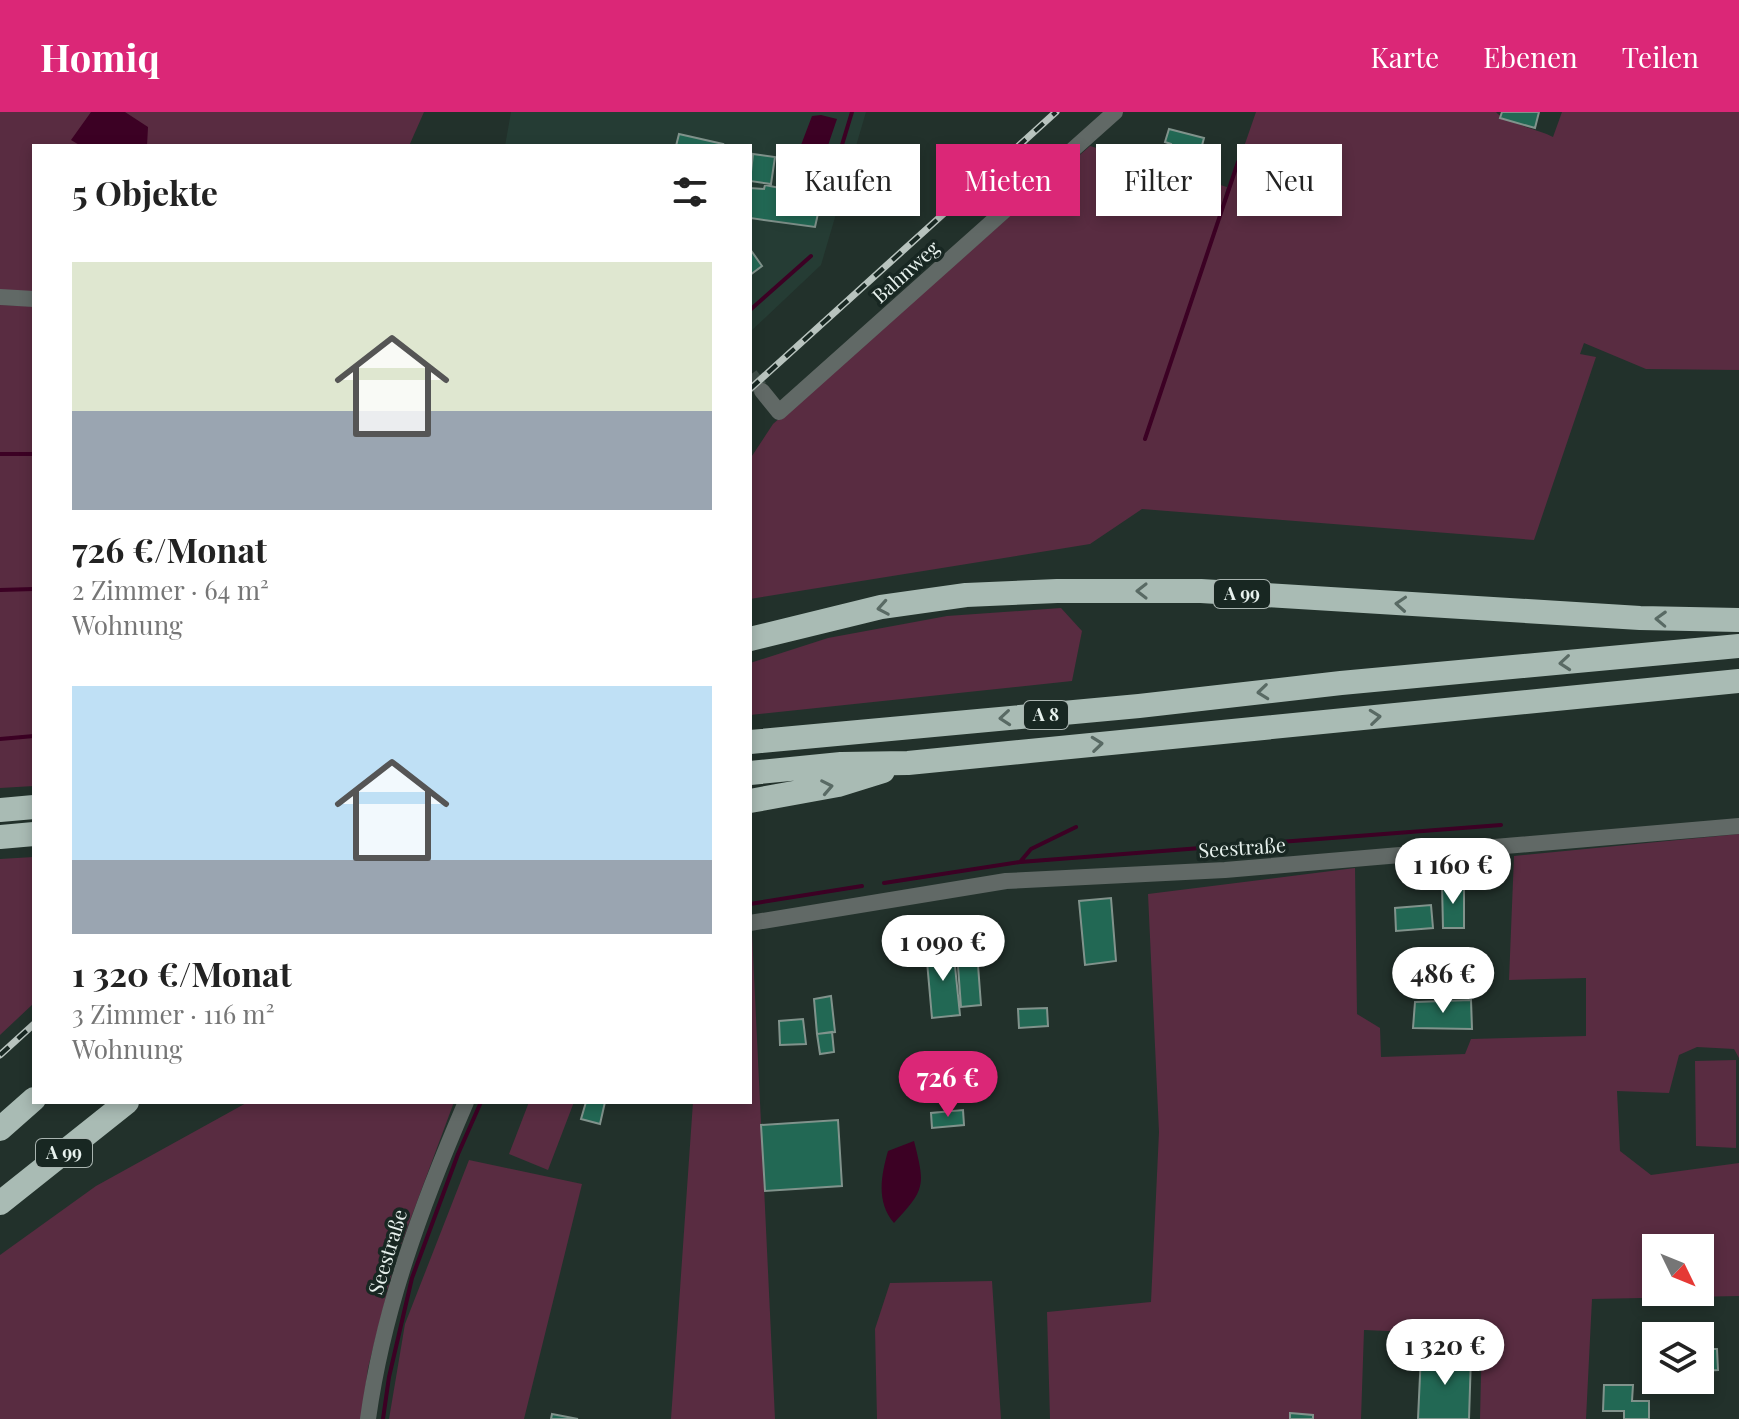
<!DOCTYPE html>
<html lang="de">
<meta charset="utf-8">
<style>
:root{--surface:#fff;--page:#f6f6f6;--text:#222;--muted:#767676;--accent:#db2777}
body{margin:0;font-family:"Playfair Display",serif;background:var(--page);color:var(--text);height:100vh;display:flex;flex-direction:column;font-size:30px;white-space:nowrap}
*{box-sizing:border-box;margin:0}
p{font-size:26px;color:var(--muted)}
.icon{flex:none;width:44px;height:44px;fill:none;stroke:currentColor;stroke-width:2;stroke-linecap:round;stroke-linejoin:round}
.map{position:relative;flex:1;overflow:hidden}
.drawer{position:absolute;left:32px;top:32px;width:720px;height:960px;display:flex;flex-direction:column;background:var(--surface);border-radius:0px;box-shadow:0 4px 12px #0003}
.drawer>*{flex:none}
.guide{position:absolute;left:776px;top:32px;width:760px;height:72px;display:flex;gap:16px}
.needle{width:52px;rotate:133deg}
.fabs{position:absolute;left:1642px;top:1122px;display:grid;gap:16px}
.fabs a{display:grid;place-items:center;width:72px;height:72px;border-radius:0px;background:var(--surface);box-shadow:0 4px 12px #0003;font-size:40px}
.price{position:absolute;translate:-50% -68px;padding:0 18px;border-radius:28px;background:#fff;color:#222;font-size:26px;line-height:52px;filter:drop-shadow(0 2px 4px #0008)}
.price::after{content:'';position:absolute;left:50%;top:48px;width:24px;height:18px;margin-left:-12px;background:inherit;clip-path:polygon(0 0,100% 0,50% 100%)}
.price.selected{background:var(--accent);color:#fff}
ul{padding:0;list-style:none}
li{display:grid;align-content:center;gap:16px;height:424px;padding:0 40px}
li span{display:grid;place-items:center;height:248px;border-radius:0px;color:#555}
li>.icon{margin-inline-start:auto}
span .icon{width:144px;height:144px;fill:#fffc;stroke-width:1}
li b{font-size:34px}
h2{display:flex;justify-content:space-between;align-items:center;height:96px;padding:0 40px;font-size:34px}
.chip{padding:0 28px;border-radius:0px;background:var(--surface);box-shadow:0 4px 12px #0003;font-size:28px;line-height:72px}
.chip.selected{background:var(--accent);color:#fff}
header{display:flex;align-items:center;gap:48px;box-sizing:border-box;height:112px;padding:0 40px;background:var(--accent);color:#fff}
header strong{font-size:38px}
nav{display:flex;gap:44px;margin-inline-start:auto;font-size:28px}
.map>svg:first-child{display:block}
</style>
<header>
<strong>Homiq</strong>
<nav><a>Karte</a><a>Ebenen</a><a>Teilen</a></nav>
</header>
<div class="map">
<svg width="1739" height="1307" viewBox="0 0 1739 1307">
<rect width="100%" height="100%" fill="#22312b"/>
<path fill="#253c34" d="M 511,0 L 866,0 L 821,153 L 750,220 L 750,34 L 505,34 Z"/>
<path fill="#592c41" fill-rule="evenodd" d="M 0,0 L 424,0 L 409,34 L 34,34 L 34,181 L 0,179 Z
M 1256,0 L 1496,0 C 1503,10 1539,18 1553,25 L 1562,0 L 1739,0 L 1739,258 L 1646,257 L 1584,231 L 1580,242 L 1596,245 L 1534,428 L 1142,397 L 1090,432 L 750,487 L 750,347 L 773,312 L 1090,34 L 1227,75 L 1210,133 Z
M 0,193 L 34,194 L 34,674 L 0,676 Z
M 1061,496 L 1082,519 L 1072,569 L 750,603 L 750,551 L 828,526 L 947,504 Z
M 1739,722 L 1739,946 L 1734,937 L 1697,935 L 1679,943 L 1669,981 L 1617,979 L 1620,1039 L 1651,1063 L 1739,1051 L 1739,1184 L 1592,1187 L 1586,1307 L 1480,1307 L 1482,1223 L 1364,1218 L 1361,1307 L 1050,1307 L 1047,1200 L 1151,1190 L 1159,1020 L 1148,782 L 1355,756 L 1357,902 L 1380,916 L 1381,945 L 1465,942 L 1471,927 L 1586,924 L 1586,866 L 1509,868 L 1514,744 ZM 1656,1136 L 1700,1136 L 1700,1180 L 1656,1180 Z
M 34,745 L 34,891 L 0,923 L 0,747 Z
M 752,821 L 775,1307 L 671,1307 L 693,990 L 750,990 L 750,822 Z
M 1736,948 L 1736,1036 L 1696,1034 L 1695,949 Z
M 248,990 L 454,990 L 395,1149 L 368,1256 L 361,1307 L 0,1307 L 0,1143 L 96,1074 Z
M 529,990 L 574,990 L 548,1058 L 509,1042 Z
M 469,1048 L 582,1072 L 524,1307 L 389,1307 L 405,1212 Z
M 992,1169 L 1001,1307 L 877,1307 L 875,1217 L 890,1171 Z"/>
<path fill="#3c0124" d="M 91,0 L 125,0 L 148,15 L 147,34 L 81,34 L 71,28 Z
M 821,3 L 837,7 L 821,54 L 805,50 L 798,41 L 812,4 Z
M 914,1029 C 925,1073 926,1077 894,1111 C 876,1090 881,1064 888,1039 Z"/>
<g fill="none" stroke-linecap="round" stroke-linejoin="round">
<path stroke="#3c0124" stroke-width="4" d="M 828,79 L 852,0
M 750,198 L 811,144
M 1145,327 L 1238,50
M 0,342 L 34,342
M 0,478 L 34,477
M 0,627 L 34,624
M 1020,750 L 1501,713
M 884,771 L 1020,750 L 1031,737 L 1076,715
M 750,792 L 862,774
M 383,1307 L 389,1265 L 412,1166 L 458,1042 L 481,990"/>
</g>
<path fill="#226854" stroke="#81938c" stroke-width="2" d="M 1502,0 L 1539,0 L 1535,16 L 1500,6 Z
M 1169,17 L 1204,26 L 1200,41 L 1191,39 L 1189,46 L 1169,40 L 1171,32 L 1165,30 Z
M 679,22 L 723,32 L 722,34 L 676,34 Z
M 753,42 L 775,45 L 771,72 L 750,69 Z
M 765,73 L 785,77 L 785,81 L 813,84 L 810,95 L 819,97 L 815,115 L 750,106 L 750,76 L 764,77 Z
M 750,137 L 762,154 L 750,163 Z
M 1464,771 L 1464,816 L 1443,816 L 1442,772 Z
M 1111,786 L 1116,849 L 1085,853 L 1079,789 Z
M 1431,793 L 1433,816 L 1396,819 L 1395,796 Z
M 953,835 L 960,903 L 932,906 L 926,838 Z
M 978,853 L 981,893 L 961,895 L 958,854 Z
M 831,884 L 835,920 L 817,922 L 814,887 Z
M 1471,888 L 1472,917 L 1413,916 L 1415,890 Z
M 1047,896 L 1048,914 L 1019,916 L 1018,897 Z
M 803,907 L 806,932 L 780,933 L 779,909 Z
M 832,920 L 834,940 L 820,942 L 817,922 Z
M 586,990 L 605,990 L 600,1012 L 581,1007 Z
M 963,998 L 964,1013 L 932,1016 L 931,1001 Z
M 838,1008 L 842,1074 L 765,1079 L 761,1013 Z
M 1700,1237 L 1717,1237 L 1718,1258 L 1700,1259 Z
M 1421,1242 L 1471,1244 L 1469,1307 L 1418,1307 Z
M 1604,1273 L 1633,1273 L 1632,1289 L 1649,1289 L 1649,1307 L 1624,1307 L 1624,1299 L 1603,1299 Z
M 1290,1301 L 1313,1303 L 1313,1307 L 1290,1307 Z
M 552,1302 L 578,1307 L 551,1307 Z"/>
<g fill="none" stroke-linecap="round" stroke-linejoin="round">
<path stroke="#404e48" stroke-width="16" stroke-dasharray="16 8" stroke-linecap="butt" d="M 750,263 L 762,279"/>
<path stroke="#616966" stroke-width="16" d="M 0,185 L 34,187
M 762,279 L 779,300 L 1115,0
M 750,811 L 1006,769 L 1225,758 L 1739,714
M 368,1307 C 383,1197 422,1092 466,990"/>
<path stroke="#a9bbb4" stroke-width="24" d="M 750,527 L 881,495 L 966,483 L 1057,479 L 1201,479 L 1640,506 L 1739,508
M 750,630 L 1139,594 L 1341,571 L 1739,534
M 750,661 L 841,652 L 908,651 L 1739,569
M 750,689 L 838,673 L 883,659
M 0,698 L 34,695
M 0,725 L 34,722
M 0,1017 L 34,987
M 0,1091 L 127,990"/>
<defs>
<path id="rail" d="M 750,277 L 1056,0
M 0,943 L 34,912"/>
</defs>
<use href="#rail" stroke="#b8c3be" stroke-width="7"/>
<use href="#rail" stroke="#182722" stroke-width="4" stroke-dasharray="12" stroke-linecap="butt"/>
</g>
<defs><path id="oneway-chevron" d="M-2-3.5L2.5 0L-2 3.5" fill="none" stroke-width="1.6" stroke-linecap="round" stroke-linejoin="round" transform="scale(2)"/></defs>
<g stroke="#596a64">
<use href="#oneway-chevron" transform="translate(1142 479) rotate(-180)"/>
<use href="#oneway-chevron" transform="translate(1401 492) rotate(-176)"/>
<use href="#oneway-chevron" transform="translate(883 496) rotate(170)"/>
<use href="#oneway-chevron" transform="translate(1661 507) rotate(-178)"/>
<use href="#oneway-chevron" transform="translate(1565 551) rotate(175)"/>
<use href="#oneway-chevron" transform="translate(1263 580) rotate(174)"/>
<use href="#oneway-chevron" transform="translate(1375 605) rotate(-6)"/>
<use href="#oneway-chevron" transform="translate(1005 606) rotate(175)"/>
<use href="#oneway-chevron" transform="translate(1097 632) rotate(-6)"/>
<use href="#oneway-chevron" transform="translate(827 675) rotate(-11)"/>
</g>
<g text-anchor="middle" stroke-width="7" stroke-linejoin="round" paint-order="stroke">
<g fill="#182722" stroke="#a9b4b0" stroke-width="2">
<rect x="1214" y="468" width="56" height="28" rx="6"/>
<rect x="1024" y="589" width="44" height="28" rx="6"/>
<rect x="36" y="1027" width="56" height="28" rx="6"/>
</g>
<g font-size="18" font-weight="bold" fill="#e7f1ed">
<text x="1242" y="488">A 99</text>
<text x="1046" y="609">A 8</text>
<text x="64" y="1047">A 99</text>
</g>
<g font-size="20" fill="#e7f1ed" stroke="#182722">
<text transform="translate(906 160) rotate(-42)" y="7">Bahnweg</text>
<text transform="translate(1242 736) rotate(-4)" y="7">Seestraße</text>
<text transform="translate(388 1140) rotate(-73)" y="7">Seestraße</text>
</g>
</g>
</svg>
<div class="fabs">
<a><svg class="needle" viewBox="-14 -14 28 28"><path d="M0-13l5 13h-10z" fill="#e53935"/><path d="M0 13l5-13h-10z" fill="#767676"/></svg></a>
<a><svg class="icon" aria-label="layers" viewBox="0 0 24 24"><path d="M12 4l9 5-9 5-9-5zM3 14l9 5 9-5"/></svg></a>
</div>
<b class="price" style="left:1453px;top:794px">1 160 €</b>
<b class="price" style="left:943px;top:871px">1 090 €</b>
<b class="price" style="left:1443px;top:903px">486 €</b>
<b class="price selected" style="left:948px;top:1007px">726 €</b>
<b class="price" style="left:1445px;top:1275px">1 320 €</b>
<div class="guide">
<a class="chip">Kaufen</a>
<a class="chip selected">Mieten</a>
<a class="chip">Filter</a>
<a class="chip">Neu</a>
</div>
<section class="drawer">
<h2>5 Objekte<svg class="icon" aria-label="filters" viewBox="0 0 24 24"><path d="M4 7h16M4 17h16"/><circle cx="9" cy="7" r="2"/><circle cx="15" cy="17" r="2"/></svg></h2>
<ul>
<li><span style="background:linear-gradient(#dfe7d0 60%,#9aa5b1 0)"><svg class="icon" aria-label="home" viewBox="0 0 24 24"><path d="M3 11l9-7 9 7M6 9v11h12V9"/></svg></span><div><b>726 €/Monat</b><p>2 Zimmer · 64 m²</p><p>Wohnung</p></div></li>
<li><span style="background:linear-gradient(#bfe0f5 70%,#9aa5b1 0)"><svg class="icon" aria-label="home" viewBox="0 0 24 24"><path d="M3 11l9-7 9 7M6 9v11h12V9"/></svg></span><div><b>1 320 €/Monat</b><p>3 Zimmer · 116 m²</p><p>Wohnung</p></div></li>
</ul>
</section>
</div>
